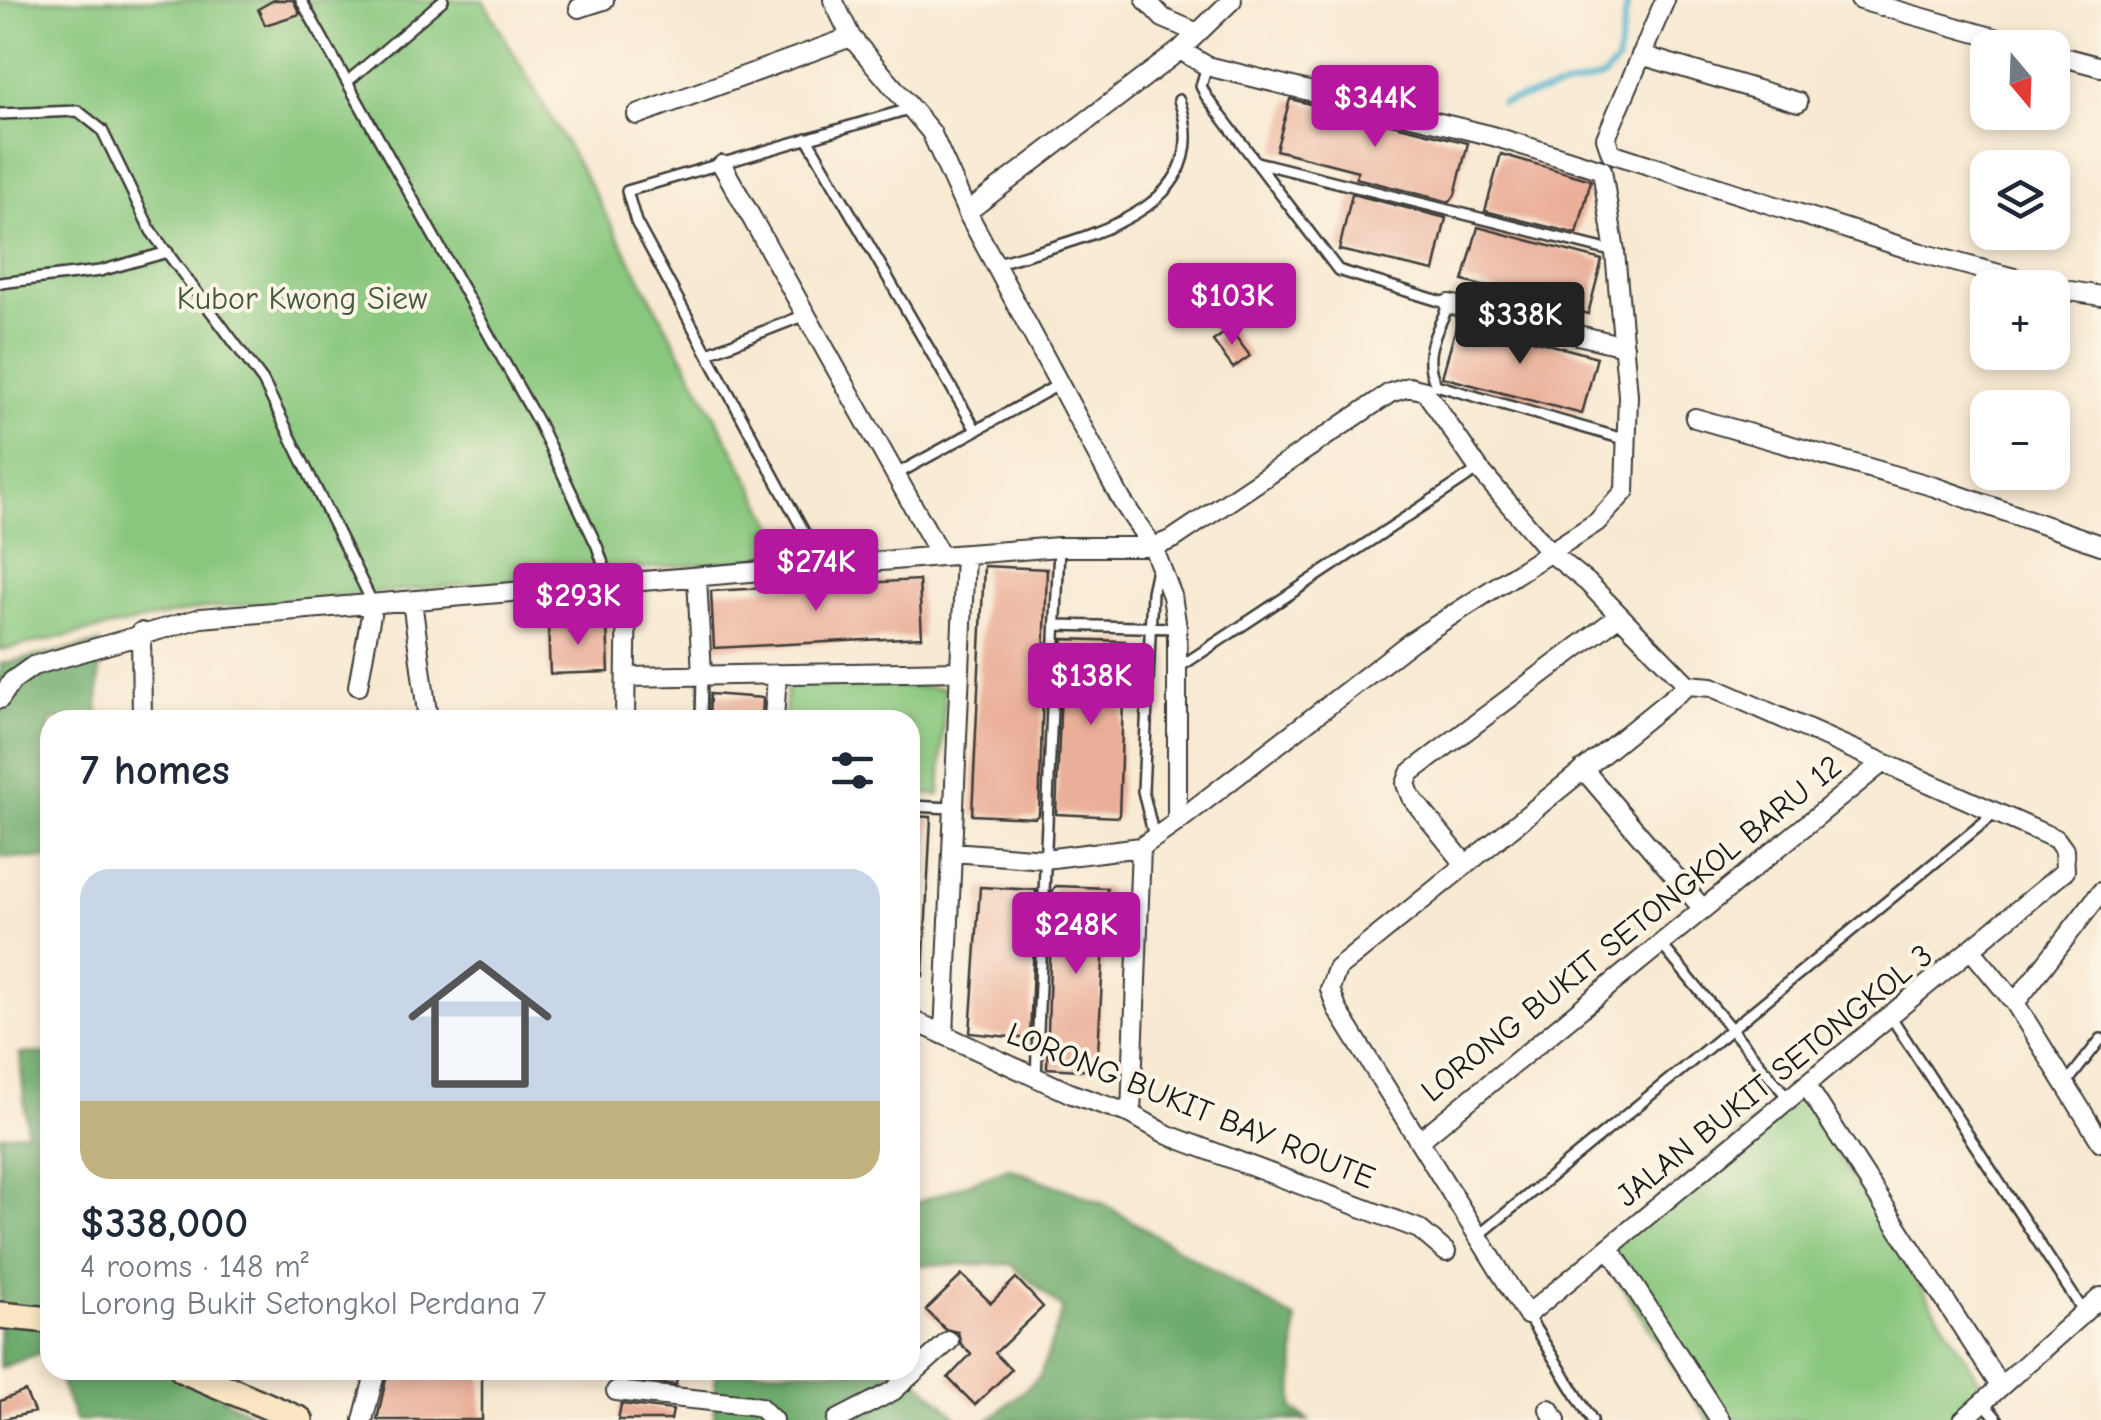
<!DOCTYPE html>
<meta charset="utf-8">
<style>
:root{--surface:#fff;--page:#f2f2f3;--text:#1f2937;--muted:#747a83;--accent:#b5179e}
body{margin:0;font-family:"Comic Neue",sans-serif;background:var(--page);color:var(--text);height:100vh;display:flex;flex-direction:column;font-size:38px;white-space:nowrap}
*{box-sizing:border-box;margin:0}
p{font-size:32px;color:var(--muted)}
.icon{flex:none;width:55px;height:55px;fill:none;stroke:currentColor;stroke-width:2;stroke-linecap:round;stroke-linejoin:round}
.map{position:relative;flex:1;overflow:hidden}
.sheet{position:absolute;left:40px;top:710px;width:880px;height:670px;display:flex;flex-direction:column;background:var(--surface);border-radius:30px;box-shadow:0 5px 15px #0003}
.sheet>*{flex:none}
.needle{width:65px;rotate:161deg}
.controls{position:absolute;left:1970px;top:30px;display:grid;gap:20px}
.controls a{display:grid;place-items:center;width:100px;height:100px;border-radius:20px;background:var(--surface);box-shadow:0 5px 15px #0003;font-size:50px}
.price{position:absolute;translate:-50% -85px;padding:0 22px;border-radius:10px;background:var(--accent);color:#fff;font-size:32px;line-height:65px;filter:drop-shadow(0 2px 5px #0008)}
.price::after{content:'';position:absolute;left:50%;top:60px;width:30px;height:22px;margin-left:-15px;background:inherit;clip-path:polygon(0 0,100% 0,50% 100%)}
.price.on{background:#222;color:#fff}
ul{padding:0;list-style:none}
li{display:grid;align-content:center;gap:20px;height:530px;padding:0 40px}
li span{display:grid;place-items:center;height:310px;border-radius:30px;color:#555}
li>.icon{margin-inline-start:auto}
span .icon{width:180px;height:180px;fill:#fffc;stroke-width:1}
li b{font-size:42px}
h2{display:flex;justify-content:space-between;align-items:center;height:120px;padding:0 40px;font-size:42px}
.map>svg:first-child{display:block}
</style>
<div class="map">
<svg width="2101" height="1420" viewBox="0 0 2101 1420">
<rect width="100%" height="100%" fill="#fcf5e5"/>
<filter id="ink" filterUnits="userSpaceOnUse"><feTurbulence type="fractalNoise" baseFrequency=".01" numOctaves="2"/><feDisplacementMap in="SourceGraphic" scale="20" xChannelSelector="R" yChannelSelector="G"/><feConvolveMatrix kernelMatrix="1 2 1 2 8 2 1 2 1" color-interpolation-filters="sRGB"/></filter>
<filter id="wash" filterUnits="userSpaceOnUse"><feTurbulence type="fractalNoise" baseFrequency=".0048" numOctaves="4" result="noise"/><feDisplacementMap in="SourceGraphic" scale="40" xChannelSelector="R" yChannelSelector="G"/><feGaussianBlur stdDeviation="2.25" result="paint"/><feColorMatrix in="noise" values="0 0 0 0 0 0 0 0 0 0 0 0 0 0 0 0 0 1.4 0 .05"/><feComposite in="paint" operator="in"/></filter>
<g filter="url(#wash)">
<rect width="100%" height="100%" fill="#f8e9d2"/>
<path fill="#89c77e" stroke="#52724d" stroke-width="2.5" d="M 0,0 L 483,0 L 590,185 L 775,527 L 781,547 L 754,559 L 199,609 L 0,650 Z
M 787,680 L 945,688 L 940,795 L 910,794 L 910,720 L 785,720 Z
M 1796,1088 L 1989,1395 L 1959,1420 L 1708,1420 L 1598,1249 Z"/>
<path fill="#6eac6d" stroke="#456444" stroke-width="2.5" d="M 100,643 L 98,720 L 50,720 L 50,859 L 0,857 L 0,664 Z
M 50,1053 L 50,1353 L 48,1350 L 0,1368 L 0,1135 L 27,1132 L 20,1054 Z
M 1009,1168 L 1102,1203 L 1296,1320 L 1293,1409 L 1309,1420 L 989,1420 L 1040,1376 L 1063,1309 L 1011,1264 L 910,1265 L 910,1205 Z
M 56,1370 L 241,1370 L 223,1399 L 265,1420 L 75,1420 Z
M 716,1370 L 907,1370 L 960,1420 L 714,1420 Z"/>
<g fill="none" stroke-linecap="round" stroke-linejoin="round">
<path stroke="#4db2cc" stroke-width="6" d="M 1501,103 L 1602,78 L 1617,63 L 1628,0"/>
</g>
<g id="blocks">
<path fill="#eaaf99" d="M 274,0 L 293,0 L 300,14 L 265,25 L 258,9 Z
M 1290,99 L 1468,143 L 1455,195 L 1450,202 L 1356,178 L 1358,171 L 1276,150 Z
M 1501,154 L 1591,180 L 1577,234 L 1485,211 Z
M 1352,194 L 1446,218 L 1434,271 L 1339,250 Z
M 1478,227 L 1602,260 L 1588,314 L 1463,281 Z
M 1458,320 L 1597,357 L 1582,414 L 1442,377 Z
M 1230,329 L 1250,356 L 1233,368 L 1213,341 Z
M 984,566 L 1047,569 L 1039,814 L 1035,818 L 972,815 Z
M 919,580 L 922,637 L 714,648 L 711,591 Z
M 607,623 L 609,672 L 550,674 L 548,625 Z
M 1063,639 L 1125,641 L 1119,817 L 1056,814 Z
M 710,694 L 763,698 L 762,720 L 709,720 Z
M 910,816 L 931,817 L 923,976 L 910,976 Z
M 1056,886 L 1107,888 L 1097,1071 L 1047,1068 L 1052,891 Z
M 980,887 L 1036,890 L 1030,1039 L 970,1033 Z
M 962,1275 L 991,1303 L 1016,1278 L 1043,1307 L 995,1353 L 1011,1370 L 975,1405 L 948,1378 L 971,1354 L 961,1344 L 958,1332 L 945,1329 L 926,1310 Z
M 388,1370 L 482,1370 L 482,1420 L 377,1420 Z
M 628,1370 L 678,1370 L 676,1385 L 626,1379 Z
M 25,1391 L 34,1412 L 0,1420 L 0,1401 Z
M 621,1404 L 673,1410 L 671,1420 L 618,1420 Z"/>
</g>
</g>
<g filter="url(#ink)">
<use href="#blocks" fill-opacity="0" stroke="#3d3b37" stroke-width="2.5"/>
<g fill="none" stroke-linecap="round" stroke-linejoin="round">
<defs>
<path id="lane" d="M 301,0 L 539,424 L 597,546 L 610,584
M 1207,66 L 1201,86 L 1206,96 L 1338,270 L 1449,304 C 1436,333 1421,355 1436,385 L 1627,440
M 347,82 L 443,0
M 0,114 L 78,111 L 102,130 L 151,231 L 263,381 L 373,604
M 807,138 L 976,430
M 1257,162 L 1615,252
M 995,264 C 1075,239 1220,214 1179,100
M 0,283 L 100,271 L 168,252
M 708,353 L 805,315
M 897,474 L 1058,385
M 823,567 L 636,222 L 627,191 L 909,109
M 1056,625 L 1177,628
M 1178,668 L 1479,469
M 701,720 L 702,675
M 910,806 L 953,808
M 1154,837 L 1143,791 L 1152,592 L 1157,569
M 1661,944 L 1788,1098
M 1891,1017 L 2084,1312
M 1036,1077 L 1059,547
M 2065,1085 L 2101,1039
M 1478,1236 L 1994,814
M 1527,1315 L 1592,1420
M 1984,1403 L 1998,1420"/>
<path id="street" d="M 833,0 L 851,37 L 931,132 L 967,212 L 1122,501 L 1153,547 L 1172,596 L 1177,628 L 1177,822 L 1141,847 L 1131,1114
M 1146,0 L 1163,18 L 1198,33
M 1665,0 L 1606,138 L 1611,153 L 1918,252 L 2051,288
M 1860,0 L 2030,48
M 579,8 L 604,0
M 2052,54 L 2101,67
M 1641,55 L 1798,102
M 637,115 L 851,37
M 722,165 L 941,556
M 967,212 L 1180,50 L 1232,0
M 2052,288 L 2101,296
M 1449,304 L 1624,346
M 1695,418 L 1935,487 L 2101,545
M 697,577 L 702,675
M 412,601 L 428,720
M 141,632 L 142,720
M 626,677 L 959,671
M 1688,685 L 1712,687 L 2056,839 L 2064,850 L 2065,871 L 1527,1315 L 1337,1009 L 1330,989 L 1337,969 Z
M 358,686 L 373,604
M 0,699 L 12,681 L 33,666 L 201,618 L 941,556 L 1059,547 L 1153,547 L 1173,539 L 1390,393 L 1409,387 L 1425,391 L 1479,469 L 1551,553 L 1587,582 L 1688,685
M 625,720 L 627,583
M 774,720 L 777,674
M 1583,769 L 1703,909
M 1177,822 L 1412,641 L 1597,522 L 1625,491 L 1628,395 L 1615,252 L 1602,170 L 1493,136 L 1207,66 L 1180,50
M 952,852 L 1045,859 L 1141,847
M 1465,864 L 1411,797 L 1406,784 L 1410,773 L 1619,616
M 1973,952 L 2015,1003 L 2101,1142
M 2015,1003 L 2101,892
M 910,1019 L 1072,1094 L 1131,1114 L 1168,1135 L 1419,1229 L 1446,1252
M 944,1035 L 965,555
M 1807,1086 L 2000,1386
M 1419,1141 L 1882,763
M 1609,1247 L 1720,1420
M 616,1391 L 749,1405 L 760,1407 L 773,1420
M 1549,1409 L 1556,1420
M 363,1420 L 376,1370
M 837,1420 L 893,1391 L 949,1341
M 1963,1420 L 2101,1297"/>
<path id="secondary" d="M 0,1315 L 50,1320
M 183,1370 L 300,1420"/>
</defs>
<use href="#lane" stroke="#3d3b37" stroke-width="14"/>
<use href="#street" stroke="#3d3b37" stroke-width="22"/>
<use href="#secondary" stroke="#3d3b37" stroke-width="30"/>
<use href="#lane" stroke="#fff" stroke-width="9"/>
<use href="#street" stroke="#fff" stroke-width="18"/>
<use href="#secondary" stroke="#fbe6c3" stroke-width="25"/>
</g>
</g>
<g text-anchor="middle" stroke-width="8" stroke-linejoin="round" paint-order="stroke">
<g font-size="32" fill="#42583e" stroke="#fcf5e5">
<text x="302" y="309">Kubor Kwong Siew</text>
</g>
<g font-size="32" fill="#1c1c1c" stroke="#fcf5e5">
<text transform="translate(1631 928) rotate(-39)" y="11">LORONG BUKIT SETONGKOL BARU 12</text>
<text transform="translate(1774 1075) rotate(-39)" y="11">JALAN BUKIT SETONGKOL 3</text>
<text transform="translate(1191 1105) rotate(22)" y="11">LORONG BUKIT BAY ROUTE</text>
</g>
</g>
</svg>
<div class="controls">
<a><svg class="needle" viewBox="-14 -14 28 28"><path d="M0-13l5 13h-10z" fill="#e53935"/><path d="M0 13l5-13h-10z" fill="#747a83"/></svg></a>
<a><svg class="icon" aria-label="layers" viewBox="0 0 24 24"><path d="M12 4l9 5-9 5-9-5zM3 14l9 5 9-5"/></svg></a>
<a>+</a>
<a>−</a>
</div>
<b class="price" style="left:1375px;top:150px">$344K</b>
<b class="price" style="left:1232px;top:348px">$103K</b>
<b class="price on" style="left:1520px;top:367px">$338K</b>
<b class="price" style="left:816px;top:614px">$274K</b>
<b class="price" style="left:578px;top:648px">$293K</b>
<b class="price" style="left:1091px;top:728px">$138K</b>
<b class="price" style="left:1076px;top:977px">$248K</b>
<section class="sheet">
<h2>7 homes<svg class="icon" aria-label="filters" viewBox="0 0 24 24"><path d="M4 7h16M4 17h16"/><circle cx="9" cy="7" r="2"/><circle cx="15" cy="17" r="2"/></svg></h2>
<ul>
<li><span style="background:linear-gradient(#c9d6e8 75%,#c2b280 0)"><svg class="icon" aria-label="home" viewBox="0 0 24 24"><path d="M3 11l9-7 9 7M6 9v11h12V9"/></svg></span><div><b>$338,000</b><p>4 rooms · 148 m²</p><p>Lorong Bukit Setongkol Perdana 7</p></div></li>
</ul>
</section>
</div>
